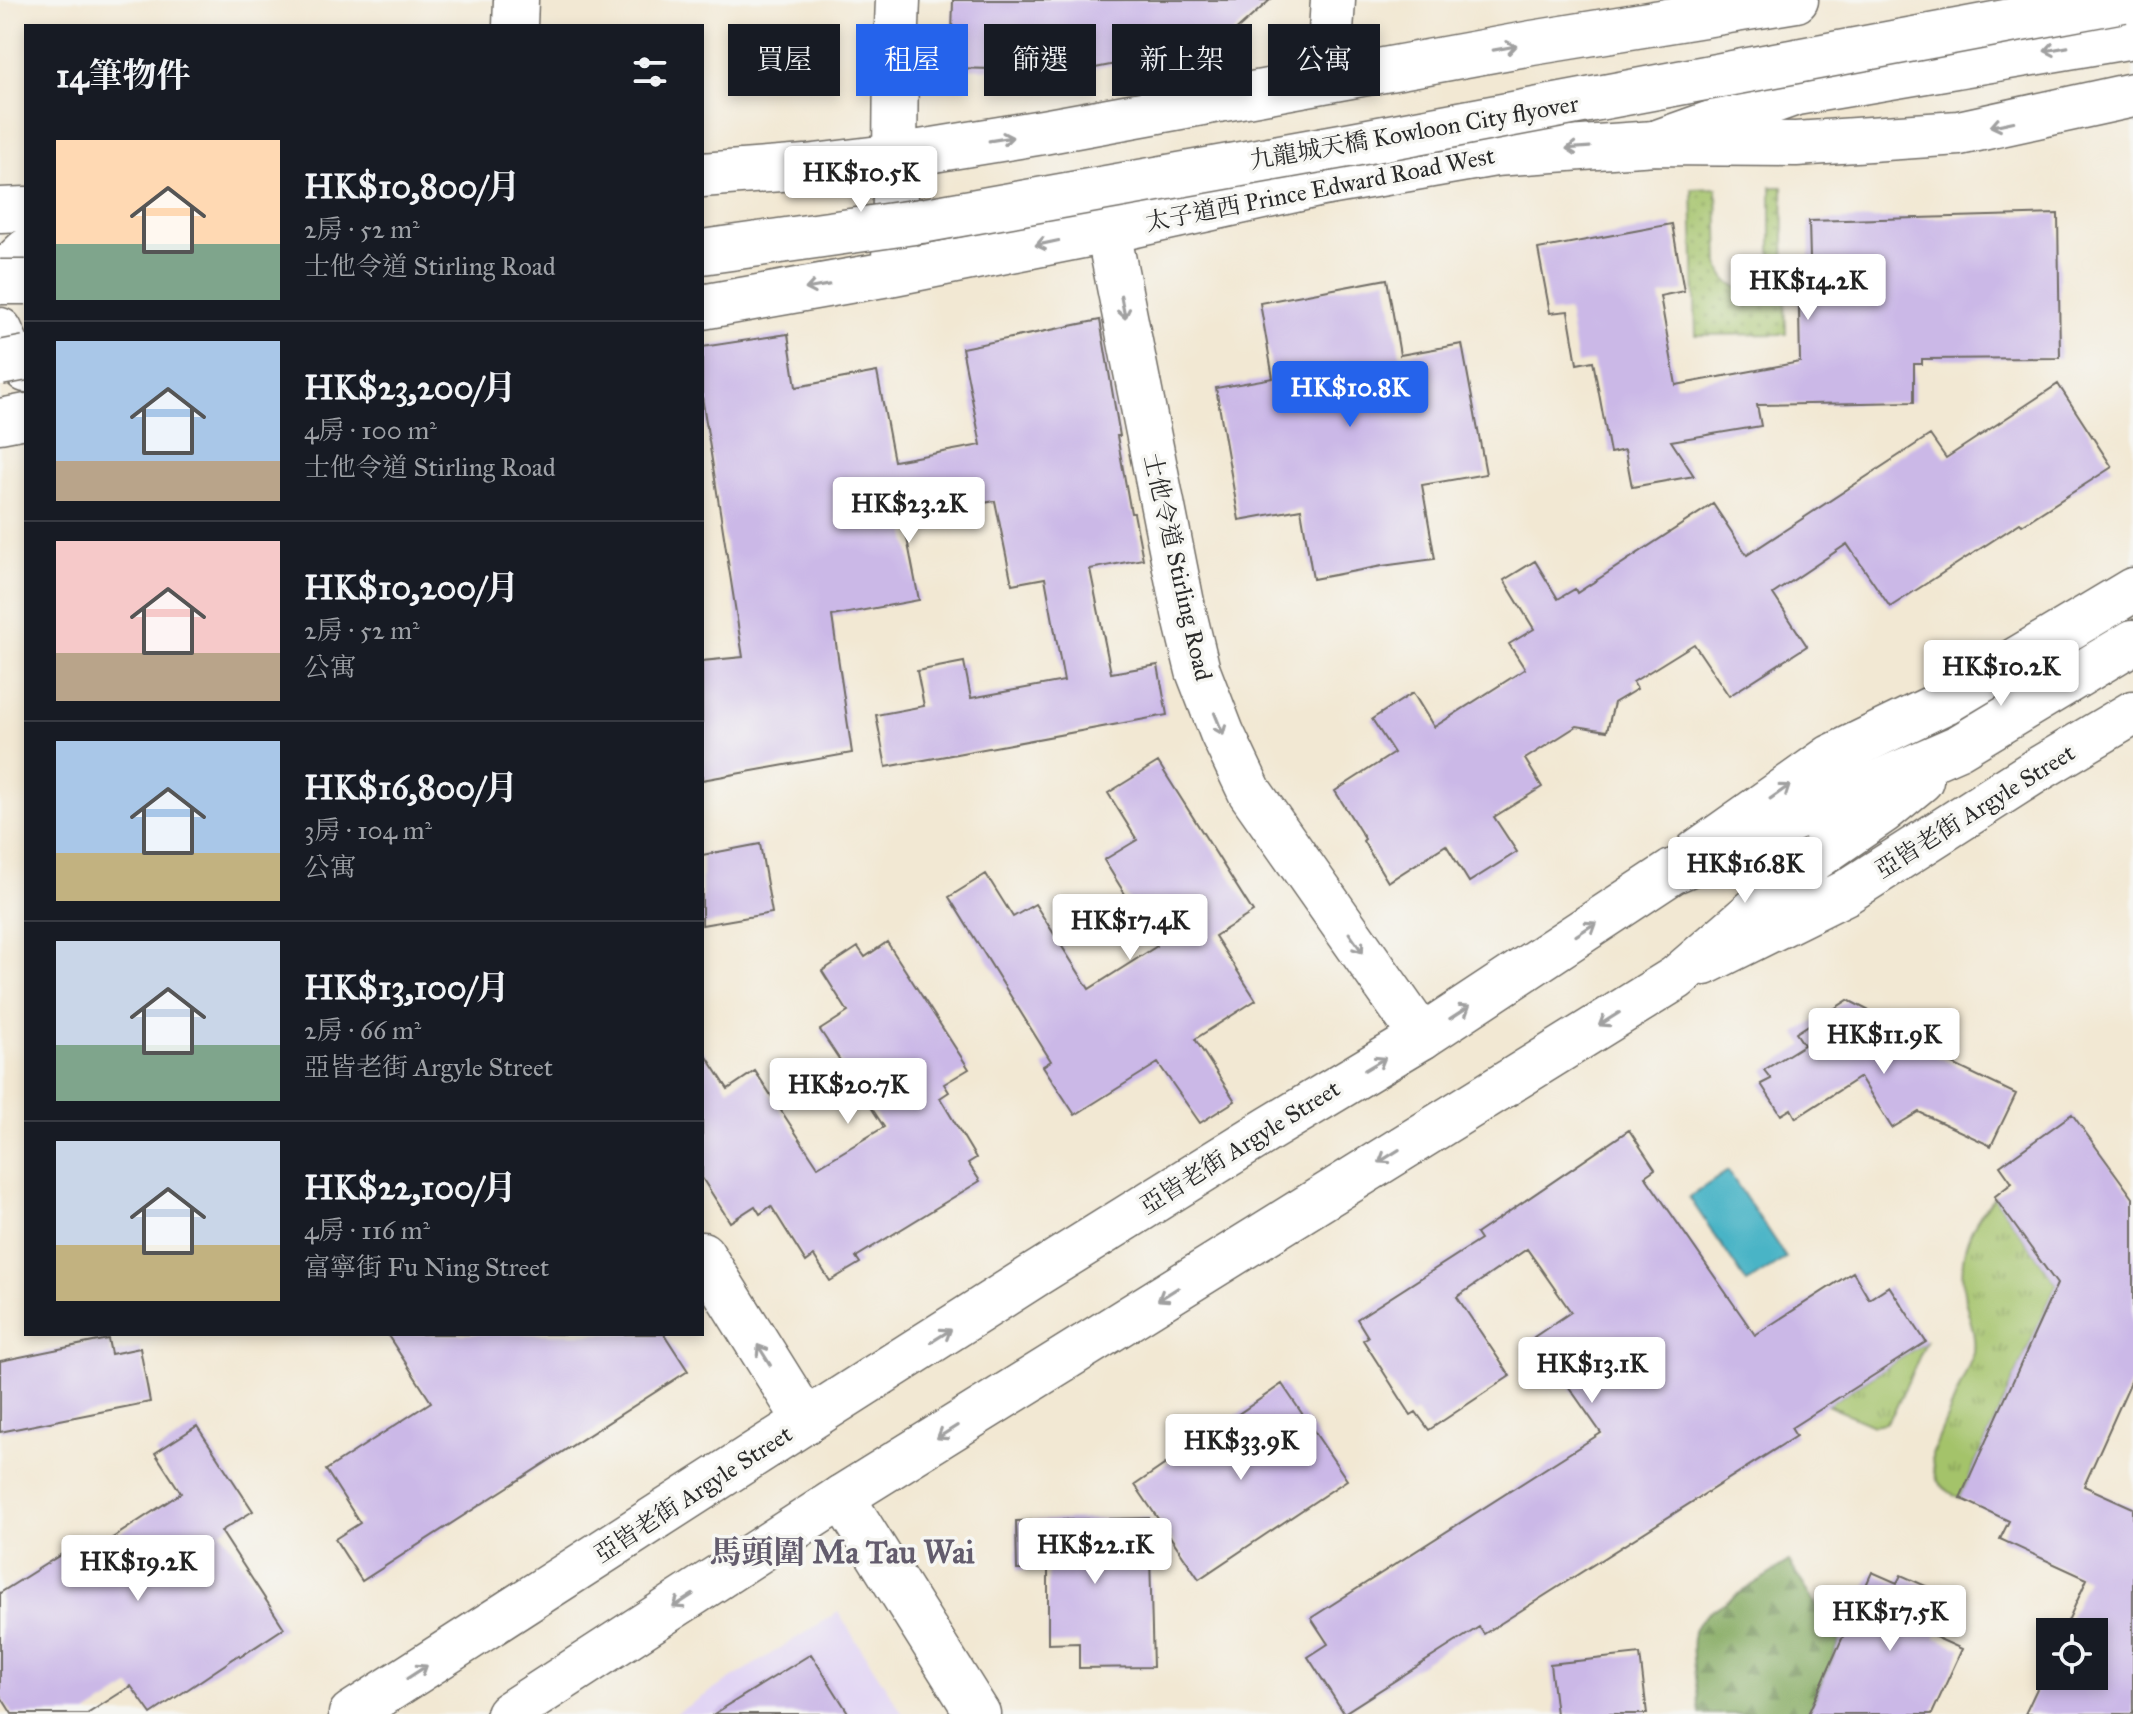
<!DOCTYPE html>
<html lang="zh-TW">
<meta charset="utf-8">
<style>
:root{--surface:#171b24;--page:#242831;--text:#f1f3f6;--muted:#9ea1a6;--line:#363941;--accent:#2563eb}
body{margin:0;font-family:"IM FELL Great Primer","Noto Serif TC",serif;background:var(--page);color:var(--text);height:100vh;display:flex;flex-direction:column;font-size:30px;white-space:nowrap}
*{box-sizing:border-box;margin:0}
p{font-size:26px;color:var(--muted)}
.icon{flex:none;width:44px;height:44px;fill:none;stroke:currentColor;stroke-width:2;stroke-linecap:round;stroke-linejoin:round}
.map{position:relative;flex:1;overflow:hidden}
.drawer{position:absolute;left:24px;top:24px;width:680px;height:1312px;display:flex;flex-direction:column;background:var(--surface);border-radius:0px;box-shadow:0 4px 12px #0003}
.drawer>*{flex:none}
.banner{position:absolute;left:728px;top:24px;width:760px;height:72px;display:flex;gap:16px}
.tools{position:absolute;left:2036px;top:1618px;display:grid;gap:16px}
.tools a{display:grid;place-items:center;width:72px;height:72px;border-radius:0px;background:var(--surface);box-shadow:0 4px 12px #0003;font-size:40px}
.price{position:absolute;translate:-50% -68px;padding:0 18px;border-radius:8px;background:#fff;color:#222;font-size:26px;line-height:52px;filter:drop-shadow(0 2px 4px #0008)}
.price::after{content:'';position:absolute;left:50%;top:48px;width:24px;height:18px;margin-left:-12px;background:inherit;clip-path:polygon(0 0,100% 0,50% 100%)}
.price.current{background:var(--accent);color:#fff}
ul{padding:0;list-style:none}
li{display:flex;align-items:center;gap:24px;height:200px;padding:0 32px}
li+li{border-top:2px solid var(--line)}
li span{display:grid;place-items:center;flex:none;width:224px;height:160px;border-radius:0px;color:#555}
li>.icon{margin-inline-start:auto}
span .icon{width:96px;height:96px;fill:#fffc;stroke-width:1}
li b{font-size:34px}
h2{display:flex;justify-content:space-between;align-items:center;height:96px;padding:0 32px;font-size:34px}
.chip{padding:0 28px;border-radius:0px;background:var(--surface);box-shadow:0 4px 12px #0003;font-size:28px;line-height:72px}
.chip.current{background:var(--accent);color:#fff}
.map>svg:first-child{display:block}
</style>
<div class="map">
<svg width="2133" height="1714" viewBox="0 0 2133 1714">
<defs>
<pattern id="grass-tufts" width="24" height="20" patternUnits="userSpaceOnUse" patternTransform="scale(2)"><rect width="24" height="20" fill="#a4c36b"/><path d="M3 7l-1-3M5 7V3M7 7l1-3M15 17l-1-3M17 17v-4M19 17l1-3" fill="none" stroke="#869f58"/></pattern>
<pattern id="forest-firs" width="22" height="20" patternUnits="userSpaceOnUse" patternTransform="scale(2)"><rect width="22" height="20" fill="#83a95f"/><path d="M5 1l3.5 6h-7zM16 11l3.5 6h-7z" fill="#6b8a4f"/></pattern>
<pattern id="garden-dots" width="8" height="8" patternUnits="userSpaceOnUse" patternTransform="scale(2)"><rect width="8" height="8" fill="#a4c36b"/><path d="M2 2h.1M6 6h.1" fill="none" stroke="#869f58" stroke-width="1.8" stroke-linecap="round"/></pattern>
</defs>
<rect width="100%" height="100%" fill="#f6f6f2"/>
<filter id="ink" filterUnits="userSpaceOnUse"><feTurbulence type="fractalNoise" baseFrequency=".0125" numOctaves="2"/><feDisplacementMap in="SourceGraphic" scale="16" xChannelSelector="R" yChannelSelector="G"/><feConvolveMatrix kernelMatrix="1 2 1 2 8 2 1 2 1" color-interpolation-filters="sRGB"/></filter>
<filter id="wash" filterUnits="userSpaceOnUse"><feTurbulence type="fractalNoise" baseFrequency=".006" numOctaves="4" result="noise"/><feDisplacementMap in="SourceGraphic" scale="32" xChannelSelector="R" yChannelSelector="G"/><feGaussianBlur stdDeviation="1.8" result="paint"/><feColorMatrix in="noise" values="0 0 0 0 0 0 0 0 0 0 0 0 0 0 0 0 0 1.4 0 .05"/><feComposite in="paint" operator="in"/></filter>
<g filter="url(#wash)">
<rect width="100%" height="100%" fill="#f2e8d3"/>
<path fill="#e1d4f4" d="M 838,1612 L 903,1714 L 675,1714 Z"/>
<path fill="url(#grass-tufts)" stroke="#68774b" stroke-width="2" d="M 1994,1197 L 2057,1284 L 1960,1498 C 1938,1487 1932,1479 1932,1454 L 1974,1353 C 1976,1334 1970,1321 1966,1303 C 1956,1260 1966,1230 1994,1197 Z
M 1926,1342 L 1894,1412 L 1885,1423 L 1873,1425 L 1827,1405 Z"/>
<path fill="url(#forest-firs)" stroke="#576a45" stroke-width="2" d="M 1789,1562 L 1840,1642 L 1808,1714 L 1700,1714 C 1698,1692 1690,1657 1693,1637 C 1694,1625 1702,1618 1711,1611 Z"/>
<path fill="url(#garden-dots)" stroke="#68774b" stroke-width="2" d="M 1771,187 L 1783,187 L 1786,334 L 1696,335 L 1692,189 L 1717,188 L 1719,264 C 1726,297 1765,297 1771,263 Z"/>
<path fill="#49b4c6" stroke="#3a7078" stroke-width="2" d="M 1728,1171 L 1786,1258 L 1747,1283 L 1689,1197 Z"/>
<g id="blocks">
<path fill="#cbb8e7" d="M 953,0 L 1270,0 L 1222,43 L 1080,71 L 951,68 Z
M 2058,214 L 2060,358 L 1922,359 L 1922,364 L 1914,364 L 1914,402 L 1757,405 L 1761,426 L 1671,441 L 1694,476 L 1632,487 L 1625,450 L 1610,453 L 1593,361 L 1577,364 L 1568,311 L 1550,313 L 1538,249 L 1672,224 L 1684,291 L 1660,296 L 1676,385 L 1800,362 L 1798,259 L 1810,259 L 1809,221 Z
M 1387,279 L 1400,355 L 1462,344 L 1486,474 L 1422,485 L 1435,559 L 1382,566 L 1313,579 L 1301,509 L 1239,520 L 1216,388 L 1273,378 L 1260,303 Z
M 1100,320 L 1120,436 L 1117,436 L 1131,513 L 1134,513 L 1143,559 L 1090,569 L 1111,673 L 1158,665 L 1167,715 L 886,767 L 876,715 L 924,706 L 917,671 L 964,662 L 971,698 L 1064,681 L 1045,578 L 1012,584 L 995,501 L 903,518 L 919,600 L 832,616 L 852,753 L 702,780 L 702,661 L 743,657 L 702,397 L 702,347 L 788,334 L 796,387 L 877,372 L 894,461 L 981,445 L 962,348 Z
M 2058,384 L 2112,467 L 2022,525 L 2020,523 L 1890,607 L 1847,544 L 1773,594 L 1807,646 L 1729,696 L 1694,644 L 1633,682 L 1637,689 L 1614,703 L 1607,731 L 1577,726 L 1525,759 L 1542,787 L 1494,817 L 1517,852 L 1469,882 L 1446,845 L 1388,882 L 1363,841 L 1365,839 L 1335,791 L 1394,753 L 1372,719 L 1413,693 L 1434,727 L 1525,669 L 1509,644 L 1534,629 L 1504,580 L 1535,561 L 1558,599 L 1575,589 L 1577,593 L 1713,504 L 1747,555 L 1930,435 L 1946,458 Z
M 1158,762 L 1253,912 L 1215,936 L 1256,1000 L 1195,1039 L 1235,1101 L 1200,1123 L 1158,1063 L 1075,1115 L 1043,1066 L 1051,1061 L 949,897 L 986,874 L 1013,917 L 1035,904 L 1089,989 L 1157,946 L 1104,860 L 1137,840 L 1108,793 Z
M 760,844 L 772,913 L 702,925 L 702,855 Z
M 887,942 L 969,1069 L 944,1084 L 949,1092 L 940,1098 L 976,1158 L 968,1163 L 980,1181 L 856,1257 L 860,1263 L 830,1281 L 814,1256 L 806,1262 L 771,1206 L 760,1214 L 755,1206 L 730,1222 L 702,1178 L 702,1049 L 728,1089 L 755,1071 L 818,1167 L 884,1127 L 820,1030 L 848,1012 L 822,971 L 858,947 L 865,957 Z
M 1848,1000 L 1885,1019 L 1898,1038 L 2016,1094 L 1991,1146 L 1919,1112 L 1892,1128 L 1860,1077 L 1796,1118 L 1791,1109 L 1781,1115 L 1761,1084 L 1771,1079 L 1764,1070 L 1804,1045 L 1796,1033 Z
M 2072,1114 L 2133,1198 L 2133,1377 L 2084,1486 L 2133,1508 L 2133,1714 L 2025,1714 L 2050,1661 L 2050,1676 L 2094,1676 L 2094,1632 L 2063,1632 L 2087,1579 L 2000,1539 L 2009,1521 L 1960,1498 L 2057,1284 L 1994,1197 L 2012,1183 L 2000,1166 Z
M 1629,1130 L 1655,1169 L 1645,1176 L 1755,1335 L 1853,1272 L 1869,1299 L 1889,1286 L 1926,1342 L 1791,1428 L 1796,1436 L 1484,1634 L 1479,1627 L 1344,1713 L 1308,1657 L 1328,1644 L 1311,1618 L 1601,1433 L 1534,1337 L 1571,1312 L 1527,1249 L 1457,1297 L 1510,1376 L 1429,1430 L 1416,1412 L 1411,1415 L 1363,1340 L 1368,1337 L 1357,1319 L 1480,1240 L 1476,1234 Z
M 387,1334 L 664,1334 L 688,1371 L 362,1581 L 335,1539 L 360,1523 L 326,1470 L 431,1402 Z
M 108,1339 L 111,1354 L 140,1348 L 150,1402 L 0,1432 L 0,1361 Z
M 1282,1384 L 1347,1480 L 1199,1579 L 1135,1485 Z
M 197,1426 L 253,1511 L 221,1531 L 284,1628 L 240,1657 L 239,1655 L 151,1714 L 131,1686 L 87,1714 L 12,1714 L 0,1695 L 0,1593 L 81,1542 L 88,1554 L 181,1493 L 155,1453 Z
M 1149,1518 L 1153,1667 L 1079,1668 L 1079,1643 L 1048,1644 L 1048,1570 L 1017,1570 L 1016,1521 Z
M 1872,1572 L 1897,1583 L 1901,1575 L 1953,1598 L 1935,1637 L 1962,1649 L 1932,1714 L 1808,1714 Z
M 811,1654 L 849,1714 L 714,1714 Z
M 1640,1654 L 1647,1714 L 1556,1714 L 1550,1664 Z"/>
</g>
</g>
<g filter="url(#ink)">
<use href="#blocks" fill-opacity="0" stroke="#716d66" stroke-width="2"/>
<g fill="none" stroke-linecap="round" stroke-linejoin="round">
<defs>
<path id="minor" d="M 1328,79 L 1333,0
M 1108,231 L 1184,613 L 1198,671 L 1222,733 L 1250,792 L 1422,1037
M 702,1254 L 806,1421"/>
<path id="tertiary" d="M 515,26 L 516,0
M 0,276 L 26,251
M 842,1497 L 978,1714"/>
<path id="secondary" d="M 702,175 L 806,167 L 896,156 L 1043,132 L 1532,43 L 1796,0
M 0,210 L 26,209
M 894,263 C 896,175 894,88 898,0
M 702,307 L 894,273 L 1108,231 L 1322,184 L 1495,154 L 1655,143 L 1796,144 L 1959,133 L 2133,95
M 0,330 L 11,354 L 26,370
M 0,421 L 26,416
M 1697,852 L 1831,757 L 1945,702 L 2133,590
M 1704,963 L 1845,893 L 2037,770 L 2133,713"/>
<path id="primary" d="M 1655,143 L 1796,93 L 2133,36
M 351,1714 L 806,1421 L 1035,1275 L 1269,1129 L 1422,1037 L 1672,872 L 1959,747 L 2133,642
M 508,1714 L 842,1497 L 1676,978 L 1814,859 L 1882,812 L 1921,780"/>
</defs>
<use href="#minor" stroke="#716d66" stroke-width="47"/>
<use href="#tertiary" stroke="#716d66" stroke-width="47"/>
<use href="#secondary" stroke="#716d66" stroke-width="47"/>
<use href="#primary" stroke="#716d66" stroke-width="47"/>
<use href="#minor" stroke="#fff" stroke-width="44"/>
<use href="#tertiary" stroke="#fff" stroke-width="44"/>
<use href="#secondary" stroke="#fff" stroke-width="44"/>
<use href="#primary" stroke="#fff" stroke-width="44"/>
<defs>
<path id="primary-bridge" d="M 702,252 L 921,221 L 1353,144 L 2123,0
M 0,282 L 26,282
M 0,363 L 26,358"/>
</defs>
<use href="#primary-bridge" stroke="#716d66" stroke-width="47" stroke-linecap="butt"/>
<use href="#primary-bridge" stroke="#fff" stroke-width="44"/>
</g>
<defs><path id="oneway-shaft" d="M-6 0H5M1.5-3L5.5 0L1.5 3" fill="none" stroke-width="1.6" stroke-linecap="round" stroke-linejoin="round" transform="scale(2)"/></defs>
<g stroke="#a0a0a0">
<use href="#oneway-shaft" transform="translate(1505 48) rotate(-10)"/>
<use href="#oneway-shaft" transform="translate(2056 49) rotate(170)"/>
<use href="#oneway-shaft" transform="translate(2002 124) rotate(168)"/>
<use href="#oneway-shaft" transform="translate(1001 139) rotate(-9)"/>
<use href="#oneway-shaft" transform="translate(1578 148) rotate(176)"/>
<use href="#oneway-shaft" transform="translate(1047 243) rotate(168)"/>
<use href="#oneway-shaft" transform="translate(817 287) rotate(170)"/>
<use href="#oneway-shaft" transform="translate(1123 307) rotate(79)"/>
<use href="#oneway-shaft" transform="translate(1219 724) rotate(68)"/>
<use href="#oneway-shaft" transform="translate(1780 792) rotate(-35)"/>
<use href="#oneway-shaft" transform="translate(1586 929) rotate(-33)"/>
<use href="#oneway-shaft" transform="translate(1356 943) rotate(55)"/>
<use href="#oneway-shaft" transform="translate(1460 1012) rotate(-33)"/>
<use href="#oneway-shaft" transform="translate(1609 1019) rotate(148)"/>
<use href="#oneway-shaft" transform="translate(1375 1064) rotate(-31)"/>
<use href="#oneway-shaft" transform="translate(1389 1156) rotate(148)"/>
<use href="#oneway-shaft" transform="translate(1168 1294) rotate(148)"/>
<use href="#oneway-shaft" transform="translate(941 1336) rotate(-32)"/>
<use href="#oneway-shaft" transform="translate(764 1355) rotate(-122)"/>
<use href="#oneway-shaft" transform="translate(947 1432) rotate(148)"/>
<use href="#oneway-shaft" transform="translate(683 1601) rotate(147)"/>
<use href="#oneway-shaft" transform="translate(417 1672) rotate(-33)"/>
</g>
</g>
<g text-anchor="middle" stroke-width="7" stroke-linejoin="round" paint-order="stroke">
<g font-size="24" fill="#2b2b2b" stroke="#f6f6f2">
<text transform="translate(1414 132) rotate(-10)" y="8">九龍城天橋 Kowloon City flyover</text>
<text transform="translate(1320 189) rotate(-11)" y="8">太子道西 Prince Edward Road West</text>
<text transform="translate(1178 567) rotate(77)" y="8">士他令道 Stirling Road</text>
<text transform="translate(1975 811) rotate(-32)" y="8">亞皆老街 Argyle Street</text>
<text transform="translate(1240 1147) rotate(-32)" y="8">亞皆老街 Argyle Street</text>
<text transform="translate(693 1494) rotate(-33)" y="8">亞皆老街 Argyle Street</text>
</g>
<g font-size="32" font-weight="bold" fill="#635c6d" stroke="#f6f6f2">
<text x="842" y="1563">馬頭圍 Ma Tau Wai</text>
</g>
</g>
</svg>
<div class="tools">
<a><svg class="icon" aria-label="locate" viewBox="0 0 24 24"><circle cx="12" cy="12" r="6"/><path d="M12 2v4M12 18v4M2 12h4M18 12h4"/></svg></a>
</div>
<b class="price" style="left:861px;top:214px">HK$10.5K</b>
<b class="price" style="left:1808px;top:322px">HK$14.2K</b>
<b class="price current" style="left:1350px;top:429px">HK$10.8K</b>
<b class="price" style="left:909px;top:545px">HK$23.2K</b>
<b class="price" style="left:2001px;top:708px">HK$10.2K</b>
<b class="price" style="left:1745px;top:905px">HK$16.8K</b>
<b class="price" style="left:1130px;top:962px">HK$17.4K</b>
<b class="price" style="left:1884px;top:1076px">HK$11.9K</b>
<b class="price" style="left:848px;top:1126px">HK$20.7K</b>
<b class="price" style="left:1592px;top:1405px">HK$13.1K</b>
<b class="price" style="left:1241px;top:1482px">HK$33.9K</b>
<b class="price" style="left:1095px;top:1586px">HK$22.1K</b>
<b class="price" style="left:138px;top:1603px">HK$19.2K</b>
<b class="price" style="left:1890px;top:1653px">HK$17.5K</b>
<div class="banner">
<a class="chip">買屋</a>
<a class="chip current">租屋</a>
<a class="chip">篩選</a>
<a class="chip">新上架</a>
<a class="chip">公寓</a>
</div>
<section class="drawer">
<h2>14筆物件<svg class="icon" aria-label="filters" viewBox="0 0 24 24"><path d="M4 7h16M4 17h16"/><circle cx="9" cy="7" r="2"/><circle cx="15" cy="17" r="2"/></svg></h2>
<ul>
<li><span style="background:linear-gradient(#ffd9b3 65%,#7fa58c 0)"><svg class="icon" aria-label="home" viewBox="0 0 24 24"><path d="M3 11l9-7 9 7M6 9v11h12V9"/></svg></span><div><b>HK$10,800/月</b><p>2房 · 52 m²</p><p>士他令道 Stirling Road</p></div></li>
<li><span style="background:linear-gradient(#a9c7e8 75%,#b9a48a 0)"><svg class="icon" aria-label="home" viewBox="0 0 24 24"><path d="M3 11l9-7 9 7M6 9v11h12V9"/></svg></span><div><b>HK$23,200/月</b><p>4房 · 100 m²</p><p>士他令道 Stirling Road</p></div></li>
<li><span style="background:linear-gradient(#f6c9c9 70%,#b9a48a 0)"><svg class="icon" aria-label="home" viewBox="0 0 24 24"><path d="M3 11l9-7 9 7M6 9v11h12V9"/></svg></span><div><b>HK$10,200/月</b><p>2房 · 52 m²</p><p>公寓</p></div></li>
<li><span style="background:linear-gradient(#a9c7e8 70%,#c2b280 0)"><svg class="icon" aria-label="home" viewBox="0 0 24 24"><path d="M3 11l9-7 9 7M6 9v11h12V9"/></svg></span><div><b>HK$16,800/月</b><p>3房 · 104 m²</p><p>公寓</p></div></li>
<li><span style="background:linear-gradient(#c9d6e8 65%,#7fa58c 0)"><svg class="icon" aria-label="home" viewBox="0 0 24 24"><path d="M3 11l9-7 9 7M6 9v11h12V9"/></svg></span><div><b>HK$13,100/月</b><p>2房 · 66 m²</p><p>亞皆老街 Argyle Street</p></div></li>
<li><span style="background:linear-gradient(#c9d6e8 65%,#c2b280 0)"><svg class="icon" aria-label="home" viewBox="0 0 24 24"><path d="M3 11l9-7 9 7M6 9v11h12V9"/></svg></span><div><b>HK$22,100/月</b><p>4房 · 116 m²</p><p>富寧街 Fu Ning Street</p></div></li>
</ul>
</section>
</div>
